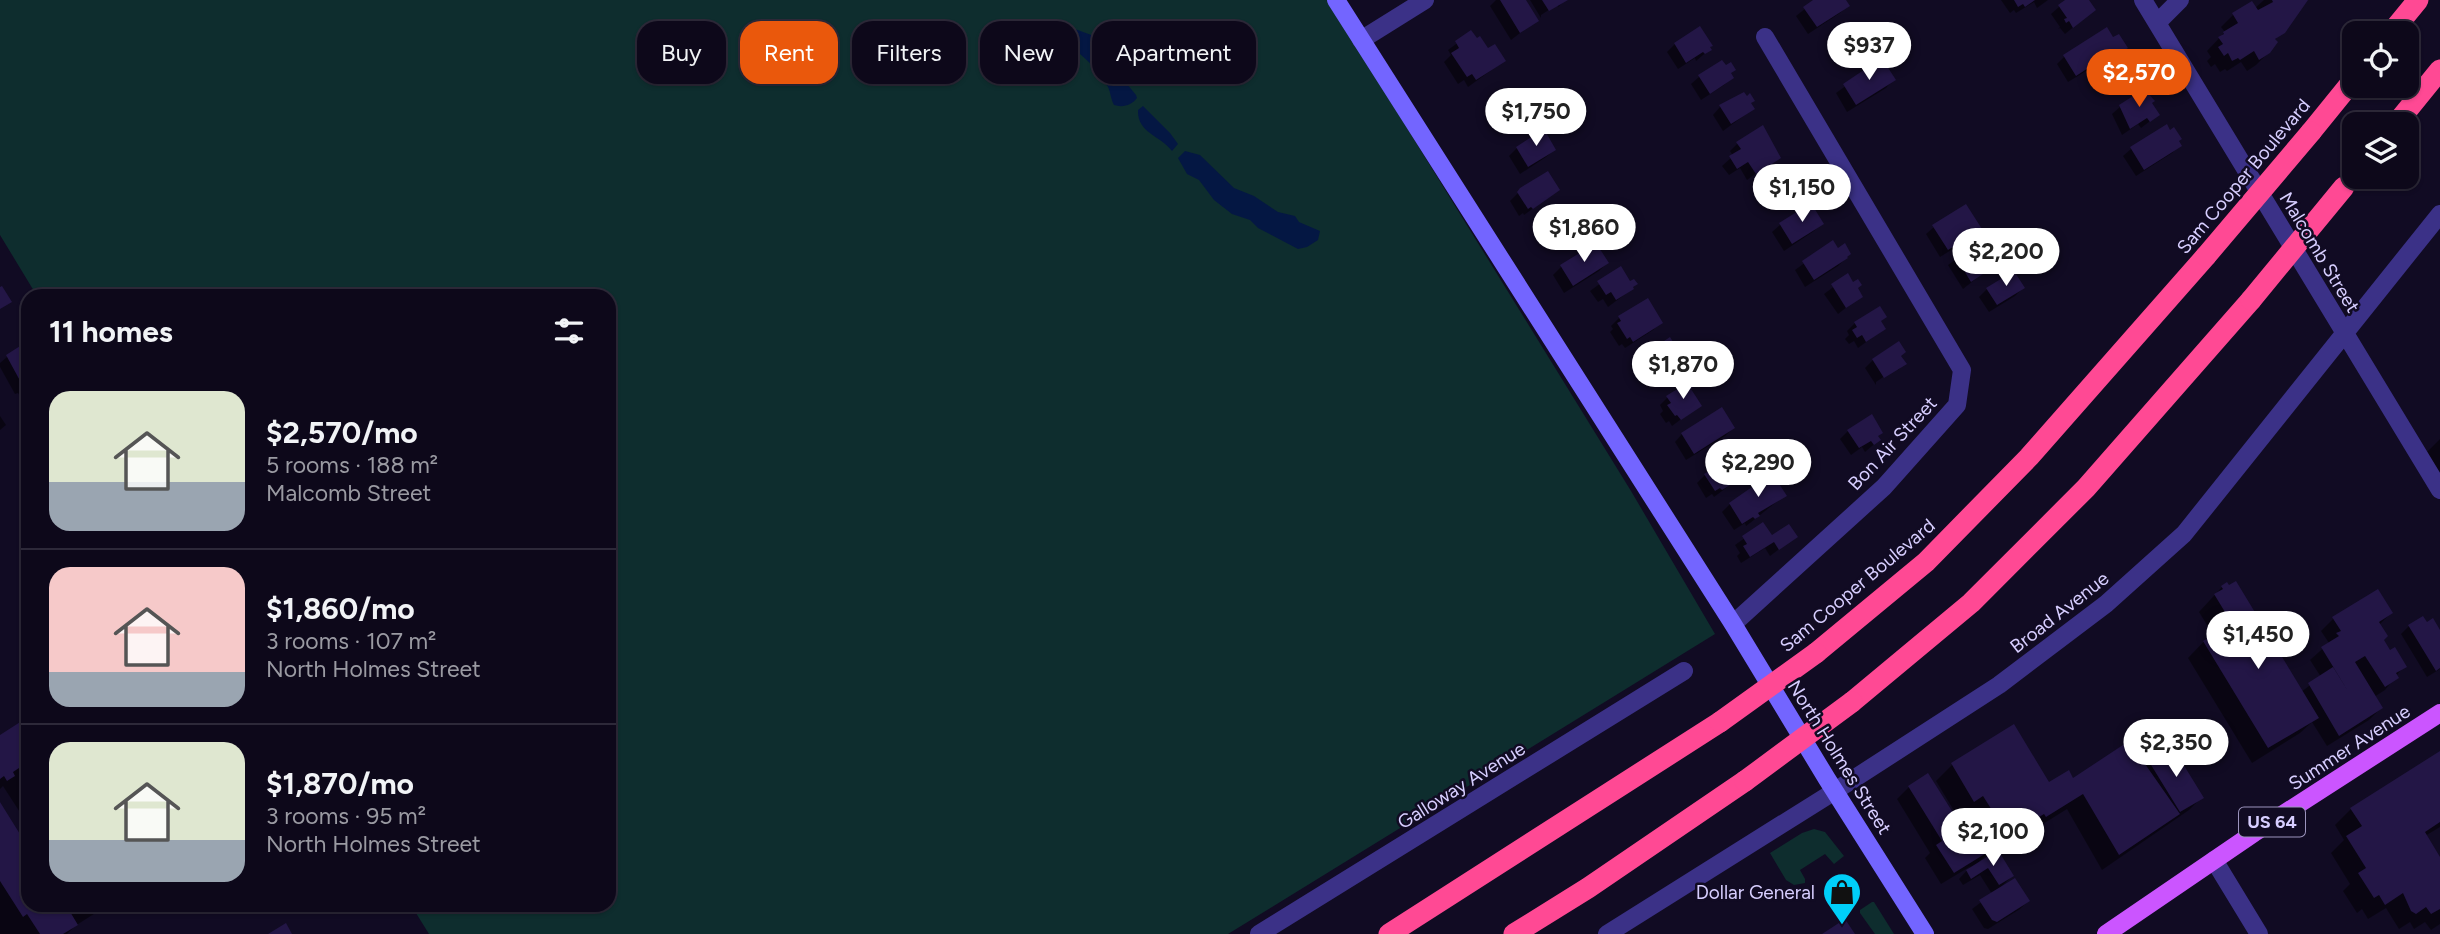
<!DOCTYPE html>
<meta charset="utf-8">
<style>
:root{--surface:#0d081a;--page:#1b1627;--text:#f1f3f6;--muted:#9a9aa2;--line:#2d2939;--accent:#ea580c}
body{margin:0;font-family:Figtree,sans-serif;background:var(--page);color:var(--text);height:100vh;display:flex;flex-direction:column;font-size:26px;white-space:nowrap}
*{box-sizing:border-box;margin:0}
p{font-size:23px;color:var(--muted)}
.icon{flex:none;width:38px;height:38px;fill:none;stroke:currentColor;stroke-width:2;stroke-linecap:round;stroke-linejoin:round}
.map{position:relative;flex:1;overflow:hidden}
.sheet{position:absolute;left:21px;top:289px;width:595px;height:623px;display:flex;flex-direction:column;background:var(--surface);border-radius:21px;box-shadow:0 2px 5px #0004,0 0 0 2px var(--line)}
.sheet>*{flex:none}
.top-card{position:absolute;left:637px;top:21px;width:665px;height:63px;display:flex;gap:14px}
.tools{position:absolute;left:2342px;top:21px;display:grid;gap:14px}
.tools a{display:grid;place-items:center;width:77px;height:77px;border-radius:14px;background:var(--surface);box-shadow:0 2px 5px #0004,0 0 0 2px var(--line);font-size:35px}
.price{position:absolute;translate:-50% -60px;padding:0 16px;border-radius:24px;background:#fff;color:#222;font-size:23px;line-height:46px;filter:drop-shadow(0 2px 4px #0008)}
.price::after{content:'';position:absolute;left:50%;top:42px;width:21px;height:16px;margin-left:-10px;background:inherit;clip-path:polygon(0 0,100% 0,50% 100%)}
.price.active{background:var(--accent);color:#fff}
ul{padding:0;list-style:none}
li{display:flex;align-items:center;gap:21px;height:175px;padding:0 28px}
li+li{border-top:2px solid var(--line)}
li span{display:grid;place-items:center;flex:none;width:196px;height:140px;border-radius:21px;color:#555}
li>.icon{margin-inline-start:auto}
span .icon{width:84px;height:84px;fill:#fffc;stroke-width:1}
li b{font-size:30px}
h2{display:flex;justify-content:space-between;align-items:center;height:84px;padding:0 28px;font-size:30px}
.chip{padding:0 24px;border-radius:21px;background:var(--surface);box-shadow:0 2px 5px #0004,0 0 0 2px var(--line);font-size:24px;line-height:63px}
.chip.active{background:var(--accent);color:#fff}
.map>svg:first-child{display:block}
</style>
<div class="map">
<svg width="2440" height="934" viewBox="0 0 2440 934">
<rect width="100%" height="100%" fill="#110b23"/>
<path fill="#0e2d2e" d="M 0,0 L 1328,0 L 1631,491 L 1715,634 L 1228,934 L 429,934 L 411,905 L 609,905 L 609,296 L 37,296 L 0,235 Z
M 1814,829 L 1825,832 L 1844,856 L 1834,864 L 1825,854 L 1800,870 L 1805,879 L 1805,883 L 1794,885 L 1786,880 L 1770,853 L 1802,833 Z
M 1872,902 L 1874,902 L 1894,934 L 1875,934 L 1860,913 L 1860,910 Z"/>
<path fill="#041743" d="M 1052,23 L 1064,25 L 1094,36 L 1112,66 L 1136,95 L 1137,98 C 1132,105 1123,108 1114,105 C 1110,98 1111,90 1106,84 C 1094,63 1071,45 1051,33 L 1049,31 Z
M 1143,106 L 1170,133 L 1178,144 L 1172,151 C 1160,135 1137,133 1138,110 Z
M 1185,151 L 1200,155 L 1234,188 L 1254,196 L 1278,212 L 1295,216 L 1299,222 L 1320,231 L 1318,240 L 1307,247 L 1298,249 L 1258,228 L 1250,220 L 1232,214 L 1214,200 L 1199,180 L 1187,174 L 1178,158 Z"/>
<path fill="#0007" d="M 1496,0 L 1523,0 L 1537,20 L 1511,40 L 1490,6 Z
M 1530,0 L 1565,0 L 1558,7 L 1558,4 L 1541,15 L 1541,18 Z
M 1816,0 L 1844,0 L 1847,6 L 1840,13 L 1808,34 L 1796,16 Z
M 2001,0 L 2048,0 L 2037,8 L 2034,2 L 2016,13 L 2014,10 L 2010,13 Z
M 2067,0 L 2087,0 L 2094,10 L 2065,34 L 2060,28 L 2058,29 L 2060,27 L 2051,14 Z
M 2264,0 L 2305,0 L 2274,41 L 2269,52 L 2256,65 L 2247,71 L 2241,62 L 2227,71 L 2225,69 L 2220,72 L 2215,64 L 2211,67 L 2207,61 L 2211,57 L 2207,51 L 2225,32 L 2221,27 L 2233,15 L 2255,8 Z
M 1700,29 L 1710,49 L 1696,61 L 1695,58 L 1678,69 L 1667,52 L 1675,44 Z
M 1471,33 L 1488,50 L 1504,61 L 1468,87 L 1464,80 L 1458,84 L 1444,62 L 1451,55 L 1448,50 Z
M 2113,40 L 2126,48 L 2118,56 L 2093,72 L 2091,68 L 2068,82 L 2057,64 L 2065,56 Z
M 1880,61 L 1893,80 L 1886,88 L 1847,112 L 1836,93 Z
M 1729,74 L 1732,78 L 1724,85 L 1701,100 L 1691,84 L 1699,77 Z
M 2143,91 L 2158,115 L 2141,128 L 2138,124 L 2122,135 L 2112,114 L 2120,107 Z
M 1750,104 L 1753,109 L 1723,131 L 1713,115 L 1720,107 Z
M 1737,144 L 1779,157 L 1747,180 L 1740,168 L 1729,175 L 1722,166 L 1733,156 L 1730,151 Z
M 2180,145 L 2172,153 L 2136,176 L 2123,156 L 2131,149 Z
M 1517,148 L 1554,150 L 1546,157 L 1520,174 L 1509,156 Z
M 1772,179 L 1799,184 L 1803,191 L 1778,209 L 1765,187 Z
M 1558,190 L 1524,215 L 1523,213 L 1519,216 L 1510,201 L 1518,193 Z
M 1811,205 L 1822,223 L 1814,231 L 1784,251 L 1772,232 L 1780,225 Z
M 1934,227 L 1980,229 L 1972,237 L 1940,257 L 1926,234 Z
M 1833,242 L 1846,258 L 1838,266 L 1805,287 L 1795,270 Z
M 1595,245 L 1607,263 L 1599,271 L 1564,293 L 1553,275 L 1561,267 Z
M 1973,247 L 1987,270 L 1963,289 L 1948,265 Z
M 1620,269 L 1632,289 L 1608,307 L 1603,299 L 1598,302 L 1590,291 Z
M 1848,276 L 1861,296 L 1838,314 L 1824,294 Z
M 2023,288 L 2015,296 L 1989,312 L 1979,297 L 1987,289 Z
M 1647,300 L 1661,322 L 1653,330 L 1625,348 L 1622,344 L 1619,346 L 1610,332 L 1613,329 L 1611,326 L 1619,318 Z
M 1880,322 L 1884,329 L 1858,348 L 1854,341 L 1849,344 L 1845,339 L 1849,335 L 1847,331 L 1855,323 Z
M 28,343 L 28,409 L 18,393 L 15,394 L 0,367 L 0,363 L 7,357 Z
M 1653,348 L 1665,369 L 1656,377 L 1655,375 L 1642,384 L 1631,366 Z
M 1900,356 L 1904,364 L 1898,370 L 1898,367 L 1876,382 L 1876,385 L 1865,368 L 1873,360 Z
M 1681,384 L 1689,389 L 1700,405 L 1672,426 L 1669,421 L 1666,423 L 1660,414 L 1663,411 L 1660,405 Z
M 0,416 L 6,425 L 0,430 Z
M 1733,428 L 1725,436 L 1686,460 L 1675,442 L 1682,434 Z
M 1848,431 L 1877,437 L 1879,440 L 1865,452 L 1862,447 L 1851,455 L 1840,439 Z
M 2440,439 L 2440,473 L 2427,452 Z
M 1705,475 L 1736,476 L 1738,479 L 1714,497 L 1712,494 L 1706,498 L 1697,483 Z
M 1785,495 L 1750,523 L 1746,526 L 1745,523 L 1734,530 L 1722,512 L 1730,504 Z
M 1763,525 L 1771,537 L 1795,537 L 1770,556 L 1765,548 L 1741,563 L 1737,556 L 1740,553 L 1735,545 Z
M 2222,587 L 2301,692 L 2321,677 L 2310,660 L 2329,643 L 2321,631 L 2333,619 L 2391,613 L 2379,625 L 2382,640 L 2390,652 L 2404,666 L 2385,690 L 2374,697 L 2381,708 L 2369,720 L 2327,746 L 2312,722 L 2300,733 L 2252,763 L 2188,658 L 2212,633 L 2199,612 Z
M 2409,626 L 2440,634 L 2440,669 L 2427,677 L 2401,634 Z
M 28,719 L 28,814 L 23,817 L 3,786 L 0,789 L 0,737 Z
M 2013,726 L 2049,784 L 2144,766 L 2149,761 L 2201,798 L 2189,810 L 2102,870 L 2067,809 L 2030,832 L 2028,829 L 1995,849 L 1994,847 L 1978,863 L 2012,876 L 2000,888 L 2028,901 L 2020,909 L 1988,929 L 1984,928 L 1972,909 L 1992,894 L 1980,875 L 1963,885 L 1959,879 L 1971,866 L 1941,884 L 1925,858 L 1930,853 L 1897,799 L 1909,787 L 1928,776 L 1956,821 L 1959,819 L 1936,781 L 1952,765 Z
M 2440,753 L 2440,827 L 2425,836 L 2440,860 L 2440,924 L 2431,930 L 2425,922 L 2414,929 L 2410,922 L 2399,929 L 2386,908 L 2368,919 L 2362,909 L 2357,913 L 2343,891 L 2350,884 L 2331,853 L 2344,840 L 2335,825 L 2351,809 Z
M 0,806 L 28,850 L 28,905 L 108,905 L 75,926 L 67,934 L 0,934 Z"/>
<path fill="#231646" d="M 1500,0 L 1526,0 L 1539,21 L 1520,33 Z
M 1542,0 L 1568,0 L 1549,11 Z
M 1813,0 L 1846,0 L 1850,6 L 1817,27 L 1803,7 Z
M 2014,0 L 2035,0 L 2025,7 L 2023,4 L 2018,7 Z
M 2065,0 L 2089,0 L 2096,10 L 2073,28 L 2069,21 L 2066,23 L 2064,19 L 2067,18 L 2058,5 Z
M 2272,0 L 2308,0 L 2285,33 L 2275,39 L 2278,42 L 2270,53 L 2259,60 L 2254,51 L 2240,60 L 2238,58 L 2232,61 L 2228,53 L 2224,56 L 2218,47 L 2223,44 L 2218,37 L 2224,34 L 2223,32 L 2238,23 L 2232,13 L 2252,1 L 2258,10 L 2273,2 Z
M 1700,26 L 1713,46 L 1710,47 L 1712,50 L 1705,54 L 1703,52 L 1686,63 L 1674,43 Z
M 2107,27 L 2113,37 L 2119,34 L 2128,48 L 2101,65 L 2099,61 L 2076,76 L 2063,55 Z
M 1471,30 L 1477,38 L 1480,36 L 1488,48 L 1495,44 L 1506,61 L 1476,80 L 1472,74 L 1467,77 L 1451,53 L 1459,48 L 1455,41 Z
M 1880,59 L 1883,60 L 1896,80 L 1856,105 L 1843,84 Z
M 1722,60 L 1726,65 L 1731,62 L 1736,70 L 1731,73 L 1734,78 L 1710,94 L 1698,75 Z
M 2144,89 L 2155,101 L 2152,103 L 2160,115 L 2150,122 L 2147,118 L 2130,129 L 2119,105 Z
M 1744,92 L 1747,96 L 1750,93 L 1755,101 L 1751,103 L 1755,109 L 1731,124 L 1719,105 Z
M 2167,124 L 2170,130 L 2174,127 L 2182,139 L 2179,141 L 2182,146 L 2144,170 L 2130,147 Z
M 1763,125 L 1781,158 L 1756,174 L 1748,162 L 1737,169 L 1729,156 L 1741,149 L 1736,142 Z
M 1544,129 L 1556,150 L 1528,167 L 1516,147 Z
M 1790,166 L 1803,182 L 1800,183 L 1805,191 L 1787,202 L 1771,178 Z
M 1548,171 L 1560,190 L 1533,209 L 1531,207 L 1528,209 L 1517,192 L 1520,188 Z
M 1811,203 L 1824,224 L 1792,244 L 1779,223 Z
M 1966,204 L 1982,229 L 1948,250 L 1932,225 Z
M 1833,240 L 1838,248 L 1845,243 L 1851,254 L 1847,257 L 1848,258 L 1814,280 L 1802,261 Z
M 1596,243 L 1609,263 L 1573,286 L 1560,265 Z
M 1973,244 L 1989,270 L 1971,282 L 1955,256 Z
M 1621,266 L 1630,281 L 1634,279 L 1638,284 L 1633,287 L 1634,289 L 1616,300 L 1611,292 L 1606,295 L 1597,281 Z
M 2014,271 L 2025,288 L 1997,305 L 1986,288 Z
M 1848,273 L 1853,282 L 1858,279 L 1862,285 L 1858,288 L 1863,297 L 1846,308 L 1831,284 Z
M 2,286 L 12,302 L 0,309 L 0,287 Z
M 1648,298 L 1663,323 L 1633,342 L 1630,337 L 1627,339 L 1617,323 L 1621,321 L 1618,316 Z
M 1880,306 L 1887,317 L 1881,321 L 1886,329 L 1866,342 L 1862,335 L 1857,338 L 1852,330 L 1857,327 L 1854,322 Z
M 1670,337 L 1682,357 L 1665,371 L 1663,369 L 1650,377 L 1638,357 L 1652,349 L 1650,347 L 1654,345 L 1655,347 Z
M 28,341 L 28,389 L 26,386 L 24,388 L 6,355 Z
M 1899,341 L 1906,352 L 1901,356 L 1907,364 L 1884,378 L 1872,359 Z
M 1685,380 L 1687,383 L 1689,381 L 1693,387 L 1691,389 L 1702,406 L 1681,420 L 1677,415 L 1675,416 L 1667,405 L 1671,403 L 1666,396 L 1682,386 L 1680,383 Z
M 1722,407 L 1735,428 L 1694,454 L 1681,433 Z
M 1872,414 L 1883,433 L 1878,436 L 1881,440 L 1874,445 L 1871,441 L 1859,448 L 1847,430 Z
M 1730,458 L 1741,474 L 1738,476 L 1740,479 L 1722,490 L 1720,488 L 1715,491 L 1704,474 Z
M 1772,473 L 1787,496 L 1758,513 L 1760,516 L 1755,519 L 1753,517 L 1742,524 L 1729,503 Z
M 1763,522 L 1772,535 L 1789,524 L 1798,537 L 1779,550 L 1774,542 L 1750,557 L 1743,546 L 1747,544 L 1742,536 Z
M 2236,581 L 2319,718 L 2268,748 L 2203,641 L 2227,626 L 2224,620 L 2228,617 L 2214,594 L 2223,589 L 2221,586 L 2227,582 L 2229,585 Z
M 2378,589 L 2393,613 L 2379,622 L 2388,636 L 2384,640 L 2390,650 L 2395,647 L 2407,667 L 2396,673 L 2399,678 L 2385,687 L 2365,656 L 2355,662 L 2383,708 L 2339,736 L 2308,683 L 2333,667 L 2348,691 L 2321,647 L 2339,636 L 2336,633 L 2341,631 L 2332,617 Z
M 2423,616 L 2427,622 L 2433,618 L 2440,630 L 2440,668 L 2436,671 L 2408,625 Z
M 28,717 L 28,762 L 13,772 L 15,776 L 7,781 L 4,776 L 0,779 L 0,735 Z
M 2014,724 L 2049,782 L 2069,770 L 2073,778 L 2129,741 L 2180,814 L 2119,855 L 2083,794 L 2046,817 L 2044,814 L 2012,834 L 1998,813 L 1995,815 L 1983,796 L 1974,802 L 1951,763 Z
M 2172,746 L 2204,798 L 2180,812 L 2148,760 Z
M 2440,751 L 2440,822 L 2425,832 L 2440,857 L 2440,909 L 2431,914 L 2426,907 L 2416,914 L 2411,911 L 2403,893 L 2385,905 L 2379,895 L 2374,898 L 2358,873 L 2366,868 L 2346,836 L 2362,826 L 2350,808 Z
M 1928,773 L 1957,819 L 1973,809 L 1996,847 L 1954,873 L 1936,845 L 1942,841 L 1908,786 Z
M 0,802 L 28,847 L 28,905 L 66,905 L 78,925 L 63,934 L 40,934 L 27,914 L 23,917 L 0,881 Z
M 1998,850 L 2014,876 L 1999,885 L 1988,868 L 1971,879 L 1966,870 Z
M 2015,878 L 2030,901 L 1997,922 L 1992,920 L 1979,900 Z
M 1845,919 L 1855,934 L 1822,934 Z
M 286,923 L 292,934 L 268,934 Z"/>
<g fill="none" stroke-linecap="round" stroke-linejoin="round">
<path stroke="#3b3187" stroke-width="18" d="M 2143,0 L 2440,490
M 2157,23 L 2180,0
M 1361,40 L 1425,0
M 1733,624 L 1884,487 L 1957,405 L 1962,370 L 1765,37
M 1835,791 L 1999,685 L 2106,604 L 2184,534 L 2440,214
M 2214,860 L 2259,934
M 1259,934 L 1684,671"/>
<path stroke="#3b3187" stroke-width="18" d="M 1607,934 L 1835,791"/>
<path stroke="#7365ff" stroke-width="18" d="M 1336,0 L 1733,624 L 1827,779 L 1925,934"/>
<path stroke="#cb55ff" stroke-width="18" d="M 2106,934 L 2254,833 L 2440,713"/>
<path stroke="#ff4994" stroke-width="21" d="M 2391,33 L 2418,0
M 2396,124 L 2440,70
M 2311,132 L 2354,79
M 1816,653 L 1926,562 L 2029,457 L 2206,256
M 1852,702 L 1971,603 L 2086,488 L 2251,300
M 1389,934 L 1720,722
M 1514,934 L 1588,888 L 1745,781"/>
<path stroke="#ff4994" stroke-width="21" d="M 2206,256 L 2311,132
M 2251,300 L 2344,187
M 1720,722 L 1816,653
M 1745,781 L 1852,702"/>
</g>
<defs>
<symbol id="shop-pin" viewBox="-11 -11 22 30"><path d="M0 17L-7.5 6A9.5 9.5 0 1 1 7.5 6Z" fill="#00cff9" stroke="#110b23"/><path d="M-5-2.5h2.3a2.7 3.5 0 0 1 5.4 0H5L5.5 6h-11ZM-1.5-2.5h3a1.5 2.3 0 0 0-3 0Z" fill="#111"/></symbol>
</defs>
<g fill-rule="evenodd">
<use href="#shop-pin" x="1820" y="870" width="44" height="60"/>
</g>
<g text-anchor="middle" stroke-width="5" stroke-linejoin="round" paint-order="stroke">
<rect fill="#110b23" stroke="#9c94bd" stroke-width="2" x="2239" y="807.5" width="66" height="29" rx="5"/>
<g font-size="18" font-weight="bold" fill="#d7ceff">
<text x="2272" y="828">US 64</text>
</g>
<g font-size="19" fill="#d7ceff" stroke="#110b23">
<text transform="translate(2243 176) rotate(-50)" y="7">Sam Cooper Boulevard</text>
<text transform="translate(2320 252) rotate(59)" y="7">Malcomb Street</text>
<text transform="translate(1892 443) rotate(-47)" y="7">Bon Air Street</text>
<text transform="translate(1857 585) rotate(-40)" y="7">Sam Cooper Boulevard</text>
<text transform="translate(2059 612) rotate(-38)" y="7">Broad Avenue</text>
<text transform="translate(2349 747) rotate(-33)" y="7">Summer Avenue</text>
<text transform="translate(1840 757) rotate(58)" y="7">North Holmes Street</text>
<text transform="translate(1461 785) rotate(-32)" y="7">Galloway Avenue</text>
</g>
<g font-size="19" fill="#d7ceff" stroke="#110b23" text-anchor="end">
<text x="1815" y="899">Dollar General</text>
</g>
</g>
</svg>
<div class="tools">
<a><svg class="icon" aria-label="locate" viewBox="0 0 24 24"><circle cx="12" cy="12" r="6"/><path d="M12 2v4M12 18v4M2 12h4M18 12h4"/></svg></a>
<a><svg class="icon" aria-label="layers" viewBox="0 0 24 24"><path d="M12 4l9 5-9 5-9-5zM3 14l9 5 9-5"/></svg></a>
</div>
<b class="price" style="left:1869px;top:82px">$937</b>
<b class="price active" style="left:2139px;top:109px">$2,570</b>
<b class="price" style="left:1536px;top:148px">$1,750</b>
<b class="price" style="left:1802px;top:224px">$1,150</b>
<b class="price" style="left:1584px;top:264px">$1,860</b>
<b class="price" style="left:2006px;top:288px">$2,200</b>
<b class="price" style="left:1683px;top:401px">$1,870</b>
<b class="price" style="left:1758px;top:499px">$2,290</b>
<b class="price" style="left:2258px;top:671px">$1,450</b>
<b class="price" style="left:2176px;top:779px">$2,350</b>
<b class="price" style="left:1993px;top:868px">$2,100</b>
<div class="top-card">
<a class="chip">Buy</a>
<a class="chip active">Rent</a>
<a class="chip">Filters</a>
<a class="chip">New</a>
<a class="chip">Apartment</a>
</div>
<section class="sheet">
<h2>11 homes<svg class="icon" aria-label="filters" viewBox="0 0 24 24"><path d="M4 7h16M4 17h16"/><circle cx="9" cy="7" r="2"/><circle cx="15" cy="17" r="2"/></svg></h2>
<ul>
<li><span style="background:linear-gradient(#dfe7d0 65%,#9aa5b1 0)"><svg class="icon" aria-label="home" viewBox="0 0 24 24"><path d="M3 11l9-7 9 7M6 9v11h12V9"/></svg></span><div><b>$2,570/mo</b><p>5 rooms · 188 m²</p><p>Malcomb Street</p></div></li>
<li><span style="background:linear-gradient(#f6c9c9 75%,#9aa5b1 0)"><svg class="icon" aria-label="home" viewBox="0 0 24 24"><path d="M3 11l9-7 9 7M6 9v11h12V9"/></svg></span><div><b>$1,860/mo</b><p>3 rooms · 107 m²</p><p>North Holmes Street</p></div></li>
<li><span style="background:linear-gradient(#dfe7d0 70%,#9aa5b1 0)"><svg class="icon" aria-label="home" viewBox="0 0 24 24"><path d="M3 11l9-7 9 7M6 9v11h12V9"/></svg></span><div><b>$1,870/mo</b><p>3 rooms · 95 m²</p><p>North Holmes Street</p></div></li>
</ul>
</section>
</div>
